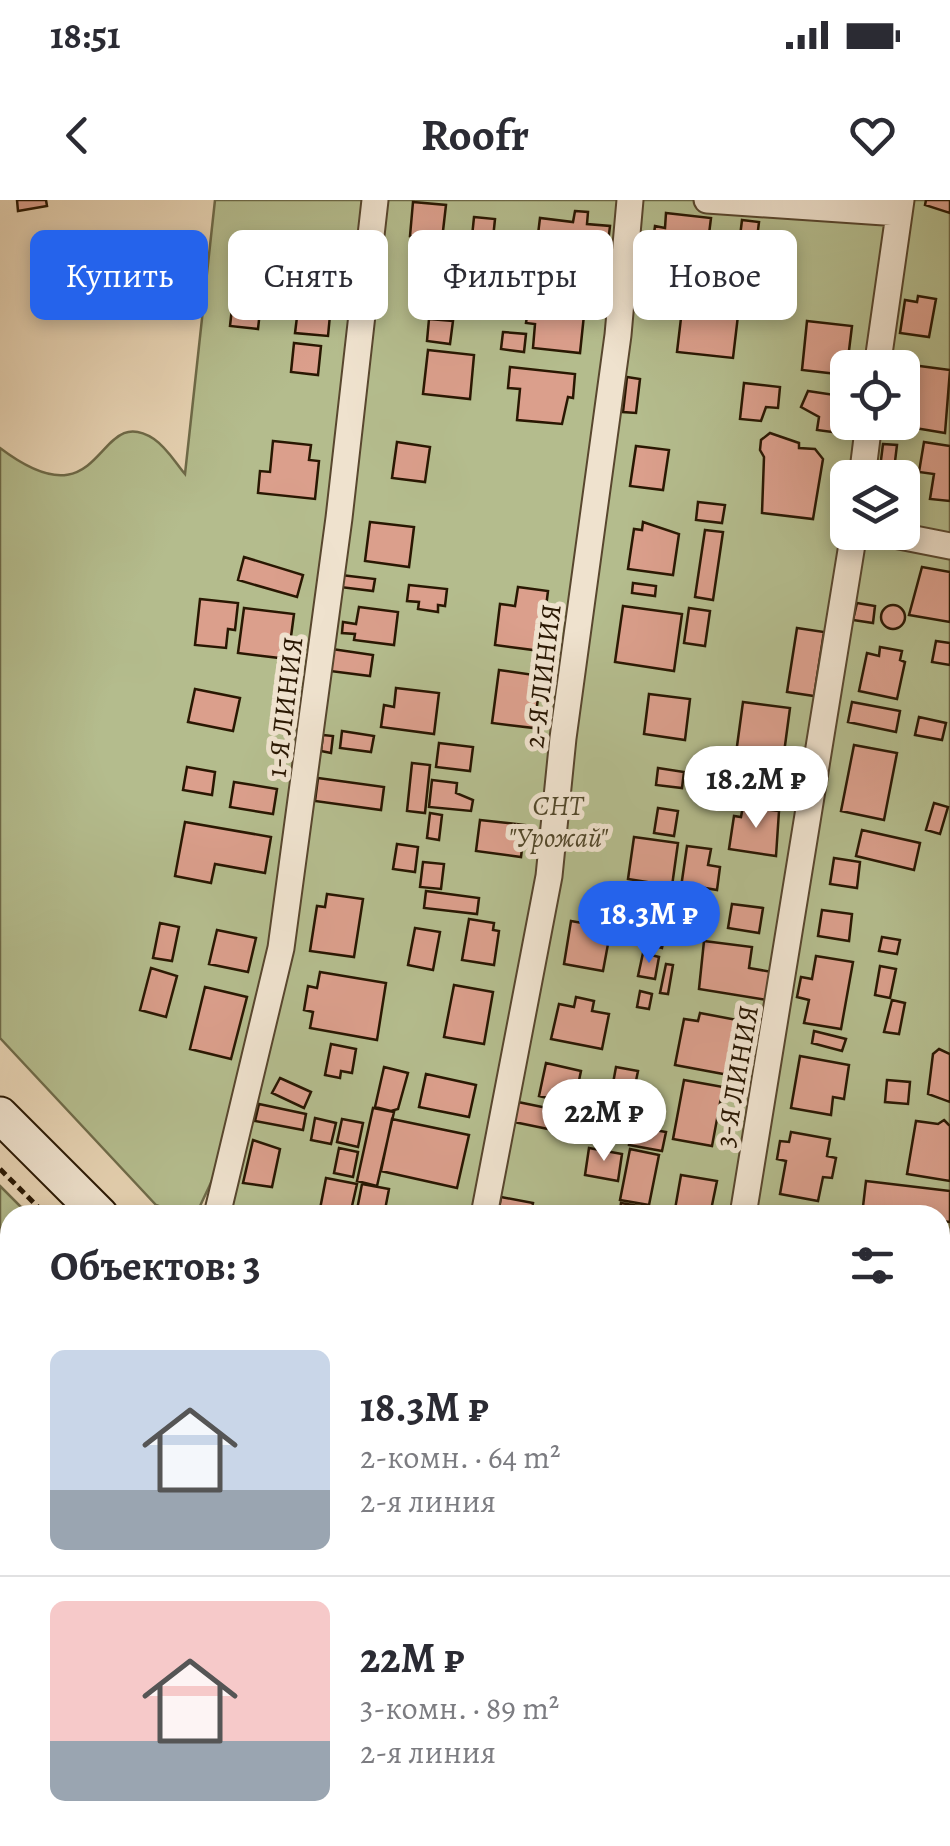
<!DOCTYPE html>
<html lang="ru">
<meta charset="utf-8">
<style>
:root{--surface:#fff;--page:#f7f7f7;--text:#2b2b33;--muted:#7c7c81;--line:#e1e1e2;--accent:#2563eb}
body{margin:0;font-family:Alegreya,serif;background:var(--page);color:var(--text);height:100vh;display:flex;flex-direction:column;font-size:38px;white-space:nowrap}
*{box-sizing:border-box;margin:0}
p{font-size:32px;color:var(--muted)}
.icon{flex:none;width:55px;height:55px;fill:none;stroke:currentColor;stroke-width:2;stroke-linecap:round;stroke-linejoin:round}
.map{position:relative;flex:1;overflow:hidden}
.details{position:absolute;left:0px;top:1005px;width:950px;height:642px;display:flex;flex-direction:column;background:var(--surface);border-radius:30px 30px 0 0;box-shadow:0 5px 15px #0003}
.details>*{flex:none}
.guide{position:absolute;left:30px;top:30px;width:890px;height:90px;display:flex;gap:20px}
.controls{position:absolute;left:830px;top:150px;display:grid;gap:20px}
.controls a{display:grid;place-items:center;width:90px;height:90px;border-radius:15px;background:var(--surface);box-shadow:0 5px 15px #0003;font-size:50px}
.price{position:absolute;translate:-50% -85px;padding:0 22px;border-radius:35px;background:#fff;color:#222;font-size:32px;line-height:65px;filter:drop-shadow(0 2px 5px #0008)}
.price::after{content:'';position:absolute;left:50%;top:60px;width:30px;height:22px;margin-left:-15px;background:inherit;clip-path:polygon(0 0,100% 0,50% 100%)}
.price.active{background:var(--accent);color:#fff}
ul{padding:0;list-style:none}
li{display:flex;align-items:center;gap:30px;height:250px;padding:0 50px}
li+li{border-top:2px solid var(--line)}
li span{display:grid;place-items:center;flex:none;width:280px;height:200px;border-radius:15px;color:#555}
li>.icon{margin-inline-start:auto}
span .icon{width:120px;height:120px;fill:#fffc;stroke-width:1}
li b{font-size:42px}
h2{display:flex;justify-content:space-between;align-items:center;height:120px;padding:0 50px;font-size:42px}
.pill{padding:0 35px;border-radius:15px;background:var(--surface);box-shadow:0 5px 15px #0003;font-size:35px;line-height:90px}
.pill.active{background:var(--accent);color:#fff}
.status{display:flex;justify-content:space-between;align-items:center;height:70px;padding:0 50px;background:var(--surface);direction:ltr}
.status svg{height:28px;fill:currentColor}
header{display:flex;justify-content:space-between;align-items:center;height:130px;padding:0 50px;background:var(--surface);font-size:45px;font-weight:700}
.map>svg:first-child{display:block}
</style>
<div class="status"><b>18:51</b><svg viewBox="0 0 49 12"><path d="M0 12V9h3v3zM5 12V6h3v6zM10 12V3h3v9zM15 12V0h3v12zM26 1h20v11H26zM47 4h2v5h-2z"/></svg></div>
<header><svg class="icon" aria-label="back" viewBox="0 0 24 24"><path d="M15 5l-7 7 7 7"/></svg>Roofr<svg class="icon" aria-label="heart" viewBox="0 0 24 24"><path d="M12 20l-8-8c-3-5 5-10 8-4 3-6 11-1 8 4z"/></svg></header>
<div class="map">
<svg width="950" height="1646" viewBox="0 0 950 1646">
<rect width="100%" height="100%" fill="#e7d3b3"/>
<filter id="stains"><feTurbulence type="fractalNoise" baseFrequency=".002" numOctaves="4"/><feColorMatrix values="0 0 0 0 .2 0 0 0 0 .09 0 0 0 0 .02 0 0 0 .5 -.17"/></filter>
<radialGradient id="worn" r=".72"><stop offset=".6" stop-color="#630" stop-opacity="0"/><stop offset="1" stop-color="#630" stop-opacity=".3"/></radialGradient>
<path fill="#b4bc8d" stroke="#6e6a48" stroke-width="2.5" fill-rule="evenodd" d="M 215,0 L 950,0 L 950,1194 L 942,1200 L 940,1015 L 237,1015 L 216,972 L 200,1006 L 180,1014 L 156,1005 L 0,838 L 0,248 C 107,329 94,200 154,239 C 167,248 175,262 185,274 ZM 848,168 L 902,168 L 902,222 L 848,222 ZM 848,278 L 902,278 L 902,332 L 848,332 Z
M 0,986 L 29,1015 L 10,1015 L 10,1638 L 530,1638 L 534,1646 L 0,1646 Z
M 950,1228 L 950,1646 L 662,1646 L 659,1638 L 940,1638 L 940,1229 Z"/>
<path fill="#db9f8c" stroke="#291702" stroke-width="2.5" d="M 17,0 L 46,0 L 47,6 L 18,11 Z
M 926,0 L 950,0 L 950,13 L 925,5 Z
M 413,2 L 446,5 L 443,31 L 451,32 L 449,57 L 422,55 L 423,37 L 410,36 Z
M 575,11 L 588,12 L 587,24 L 610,26 L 604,76 L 534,67 L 540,18 L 573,22 Z
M 666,13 L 711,18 L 703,82 L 648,75 L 650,60 L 661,61 L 663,42 L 653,41 L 655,26 L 665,28 Z
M 474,17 L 495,19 L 491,58 L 470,56 Z
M 742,20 L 759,22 L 755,55 L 738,53 Z
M 236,72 L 264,75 L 258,129 L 230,126 Z
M 293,89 L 332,94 L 328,136 L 295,133 L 297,117 L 290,116 Z
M 531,89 L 586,96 L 580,153 L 533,148 L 535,124 L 526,123 Z
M 918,96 L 936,99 L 929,137 L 900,133 L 905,100 L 917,102 Z
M 494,97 L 517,99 L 515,117 L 492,114 Z
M 683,101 L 739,107 L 733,158 L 677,152 Z
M 429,119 L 453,121 L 450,144 L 427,141 Z
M 807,121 L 852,126 L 846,175 L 802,170 Z
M 503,132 L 526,134 L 524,152 L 501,149 Z
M 294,143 L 321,146 L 318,175 L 291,172 Z
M 428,150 L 474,155 L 470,199 L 423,194 Z
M 912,165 L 950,170 L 945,233 L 903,226 L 906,202 L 902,183 L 909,184 Z
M 510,167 L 575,174 L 573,198 L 568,197 L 562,224 L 517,220 L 520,189 L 508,188 Z
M 627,177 L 640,179 L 636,213 L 623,212 Z
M 744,183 L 780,187 L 778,208 L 766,207 L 761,221 L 740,219 Z
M 808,191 L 848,197 L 848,222 L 856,222 L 855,235 L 817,230 L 819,217 L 801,207 Z
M 770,233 L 799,243 L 799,248 L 815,249 L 823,259 L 813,319 L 762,313 L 764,257 L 760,250 L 761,240 Z
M 273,241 L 311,245 L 309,260 L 319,261 L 315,299 L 258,293 L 260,271 L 270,272 Z
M 397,242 L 430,247 L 425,282 L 392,278 Z
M 924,242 L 950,246 L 950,301 L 930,299 L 934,274 L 919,272 Z
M 883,244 L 897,245 L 893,278 L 879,276 Z
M 636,246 L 669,250 L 663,290 L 630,286 Z
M 698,302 L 725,305 L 722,323 L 696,320 Z
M 370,322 L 414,327 L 409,367 L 365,361 Z
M 643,322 L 679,334 L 673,375 L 628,369 L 634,329 L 642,330 Z
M 705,330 L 723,332 L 713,400 L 695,397 Z
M 244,357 L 303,375 L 297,397 L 238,380 Z
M 922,367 L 950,372 L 950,422 L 909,415 Z
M 341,375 L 375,379 L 373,391 L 340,387 Z
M 633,383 L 656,386 L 655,396 L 632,393 Z
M 409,385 L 447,389 L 445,406 L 438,405 L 438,412 L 418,409 L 419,402 L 407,401 Z
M 518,387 L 548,391 L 544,423 L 548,423 L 541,451 L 495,445 L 500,404 L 515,406 Z
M 200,399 L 238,403 L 235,430 L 228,429 L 226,448 L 195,445 Z
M 857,403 L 875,406 L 873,423 L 853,420 Z
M881 417a12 12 0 1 1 24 0a12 12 0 1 1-24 0Z
M 623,406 L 682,414 L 674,471 L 615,462 Z
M 359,407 L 398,412 L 394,445 L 354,440 L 355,434 L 342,433 L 343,422 L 356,424 Z
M 244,408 L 294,414 L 288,459 L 238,453 Z
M 689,408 L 710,411 L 705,446 L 684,443 Z
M 797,428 L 824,432 L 814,496 L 787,492 Z
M 936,441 L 950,443 L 950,465 L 932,462 Z
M 880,447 L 902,451 L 900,460 L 905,462 L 897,499 L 859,491 L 867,453 L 879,456 Z
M 332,449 L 373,455 L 370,476 L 330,471 Z
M 499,470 L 541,476 L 534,528 L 492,523 Z
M 396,488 L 439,493 L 434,534 L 381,527 L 384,505 L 394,507 Z
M 195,489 L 240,498 L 233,531 L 188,522 Z
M 649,494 L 690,499 L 685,540 L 644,534 Z
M 743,502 L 790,508 L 782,568 L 735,561 Z
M 852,502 L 900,511 L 896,532 L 848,522 Z
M 919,517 L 946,523 L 942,540 L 915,535 Z
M 342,531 L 374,536 L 371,552 L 340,548 Z
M 323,535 L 333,536 L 331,553 L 321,551 Z
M 439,543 L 473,547 L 470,571 L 436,567 Z
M 854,545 L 897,553 L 884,620 L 841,611 Z
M 412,563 L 430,565 L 425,613 L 407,611 Z
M 187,567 L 215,572 L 212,595 L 183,590 Z
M 658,568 L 684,572 L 682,588 L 656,585 Z
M 318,578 L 384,587 L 381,610 L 315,601 Z
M 432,580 L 457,583 L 456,593 L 473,600 L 471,611 L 429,607 Z
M 234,582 L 277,589 L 273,614 L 230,607 Z
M 934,603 L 948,607 L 940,634 L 926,630 Z
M 743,606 L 779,611 L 776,656 L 729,649 L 734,616 L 741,617 Z
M 658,608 L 678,611 L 674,636 L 654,633 Z
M 430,613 L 442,615 L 439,640 L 427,638 Z
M 480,620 L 525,625 L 521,657 L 476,651 Z
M 185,622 L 271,637 L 265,673 L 215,664 L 211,683 L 175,676 Z
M 862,630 L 920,643 L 914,670 L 856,656 Z
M 634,637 L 678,643 L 672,686 L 628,679 Z
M 397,644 L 418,647 L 415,672 L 393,669 Z
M 687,646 L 711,649 L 708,665 L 720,667 L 717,690 L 705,688 L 701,711 L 678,708 Z
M 834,658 L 860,662 L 857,688 L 830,684 Z
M 423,662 L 444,664 L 441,689 L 420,687 Z
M 426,691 L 479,698 L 477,714 L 424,708 Z
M 327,694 L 363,699 L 354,757 L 310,751 L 317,706 L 325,707 Z
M 732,704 L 763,708 L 759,733 L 728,728 Z
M 822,710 L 852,714 L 849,741 L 818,736 Z
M 469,719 L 494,723 L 493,730 L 499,731 L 494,765 L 462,760 Z
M 571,721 L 611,728 L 603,771 L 564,764 Z
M 656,722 L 667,724 L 662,748 L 651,745 Z
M 160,723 L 179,727 L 172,761 L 153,758 Z
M 415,728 L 440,732 L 433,770 L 408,765 Z
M 217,730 L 256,738 L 248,772 L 209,764 Z
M 882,737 L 900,740 L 897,754 L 879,751 Z
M 704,741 L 752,747 L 749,768 L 772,772 L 767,800 L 699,789 Z
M 643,753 L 659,757 L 655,779 L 638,776 Z
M 816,756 L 853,762 L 841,829 L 804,823 L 809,800 L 797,797 L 801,777 L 812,779 Z
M 666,764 L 673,765 L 668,794 L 660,793 Z
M 880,766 L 896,769 L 890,798 L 875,795 Z
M 151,768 L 177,776 L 166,817 L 140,810 Z
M 320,772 L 386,783 L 377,840 L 310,828 L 313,812 L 304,810 L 308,786 L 317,788 Z
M 454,785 L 493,792 L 484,844 L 444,837 Z
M 205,787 L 247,797 L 231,859 L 190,849 Z
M 640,791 L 652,794 L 649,809 L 637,807 Z
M 576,797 L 594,801 L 592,811 L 609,814 L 602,849 L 551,839 L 559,804 L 574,807 Z
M 892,800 L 905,803 L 899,834 L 884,832 Z
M 700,813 L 737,820 L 736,829 L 742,835 L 740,847 L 745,848 L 741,871 L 735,870 L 734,876 L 675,865 L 684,819 L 698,821 Z
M 814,831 L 846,839 L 842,851 L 812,843 Z
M 331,844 L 356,849 L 352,873 L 341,871 L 340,878 L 325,875 Z
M 939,849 L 950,854 L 950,902 L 928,894 L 933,854 Z
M 800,856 L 849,865 L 844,899 L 833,897 L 831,915 L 791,908 Z
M 546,863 L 581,871 L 574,904 L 539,896 Z
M 384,867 L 408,873 L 398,909 L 391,911 L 375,907 Z
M 616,867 L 638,871 L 630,910 L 609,905 Z
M 426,874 L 476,885 L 469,917 L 419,907 Z
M 280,878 L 311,892 L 304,908 L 272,893 Z
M 684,880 L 723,887 L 712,946 L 673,939 Z
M 887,880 L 910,882 L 908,904 L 885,902 Z
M 518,902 L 552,909 L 548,929 L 514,922 Z
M 259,904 L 306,914 L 303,930 L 255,921 Z
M 373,908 L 394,912 L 377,986 L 357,981 Z
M 315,918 L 336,923 L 331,944 L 311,940 Z
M 342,919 L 363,923 L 358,947 L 337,942 Z
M 392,919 L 469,935 L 457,988 L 381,971 Z
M 944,920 L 950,926 L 950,981 L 907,974 L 916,921 L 938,924 Z
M 632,926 L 666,932 L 662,951 L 629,945 Z
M 791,932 L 830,939 L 827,956 L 836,958 L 832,978 L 823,977 L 818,1001 L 780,994 L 786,961 L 777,959 L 780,941 L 789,942 Z
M 253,940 L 280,949 L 272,987 L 243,983 Z
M 339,948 L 358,952 L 353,977 L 334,973 Z
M 589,948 L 622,954 L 618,981 L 585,975 Z
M 630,949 L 659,955 L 649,1005 L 620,1000 Z
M 681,975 L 717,981 L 710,1015 L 674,1015 Z
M 326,978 L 357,984 L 350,1015 L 326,1015 L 327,1010 L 320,1009 Z
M 866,981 L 950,991 L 950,1022 L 940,1021 L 940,1015 L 862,1015 Z
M 362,984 L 389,989 L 384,1015 L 356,1015 Z
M 501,997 L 533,1003 L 531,1015 L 498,1015 Z
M 621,1003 L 656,1009 L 655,1015 L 619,1015 Z
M 945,1073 L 950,1073 L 950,1109 L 942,1109 Z
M 940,1110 L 950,1111 L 950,1142 L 940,1141 Z"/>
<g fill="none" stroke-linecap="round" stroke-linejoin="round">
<defs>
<path id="minor" d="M 707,0 L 899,13
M 877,168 L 901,0
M 862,278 L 869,222
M 879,332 L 950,346
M 217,1015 L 281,748 L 339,318 L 375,0
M 484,1015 L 549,676 L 563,538 L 618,135 L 630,0
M 743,1015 L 854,332
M 940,1212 L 950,1212"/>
<path id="secondary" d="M 0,915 L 100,1015
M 591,1638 L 595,1646"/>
</defs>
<use href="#minor" stroke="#58462e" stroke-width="29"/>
<use href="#secondary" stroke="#291702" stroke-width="39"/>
<path stroke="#291702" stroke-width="5" stroke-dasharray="8 5" stroke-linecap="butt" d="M 0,969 L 46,1015
M 554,1638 L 558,1646"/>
<use href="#minor" stroke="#efe2ce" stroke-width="25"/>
<use href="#secondary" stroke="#efe2ce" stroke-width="35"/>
</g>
<g text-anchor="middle" stroke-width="10" stroke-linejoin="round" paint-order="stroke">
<g font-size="28" fill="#291702" stroke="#efe2ce">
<text transform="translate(542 476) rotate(-83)" y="10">2-Я ЛИНИЯ</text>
<text transform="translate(284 507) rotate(-83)" y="10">1-Я ЛИНИЯ</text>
<text transform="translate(736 876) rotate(-80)" y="10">3-Я ЛИНИЯ</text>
</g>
<g font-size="28" font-style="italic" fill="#53492c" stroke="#efe2ce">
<text x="558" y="615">СНТ<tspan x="558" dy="32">"Урожай"</tspan></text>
</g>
</g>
<rect width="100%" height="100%" filter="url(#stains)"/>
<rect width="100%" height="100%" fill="url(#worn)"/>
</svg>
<div class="controls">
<a><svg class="icon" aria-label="locate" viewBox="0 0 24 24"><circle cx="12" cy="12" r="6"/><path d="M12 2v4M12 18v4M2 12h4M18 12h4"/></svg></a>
<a><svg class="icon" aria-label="layers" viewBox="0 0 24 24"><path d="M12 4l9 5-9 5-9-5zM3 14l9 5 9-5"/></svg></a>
</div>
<b class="price" style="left:756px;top:631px">18.2M ₽</b>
<b class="price active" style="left:649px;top:766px">18.3M ₽</b>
<b class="price" style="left:604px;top:964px">22M ₽</b>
<div class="guide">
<a class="pill active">Купить</a>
<a class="pill">Снять</a>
<a class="pill">Фильтры</a>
<a class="pill">Новое</a>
</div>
<section class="details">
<h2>Объектов: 3<svg class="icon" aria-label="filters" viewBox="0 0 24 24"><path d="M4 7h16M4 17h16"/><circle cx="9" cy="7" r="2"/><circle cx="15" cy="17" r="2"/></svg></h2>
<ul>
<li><span style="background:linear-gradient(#c9d6e8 70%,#9aa5b1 0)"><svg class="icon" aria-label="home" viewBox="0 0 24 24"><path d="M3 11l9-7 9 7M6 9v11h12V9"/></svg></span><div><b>18.3M ₽</b><p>2-комн. · 64 m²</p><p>2-я линия</p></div></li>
<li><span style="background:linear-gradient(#f6c9c9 70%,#9aa5b1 0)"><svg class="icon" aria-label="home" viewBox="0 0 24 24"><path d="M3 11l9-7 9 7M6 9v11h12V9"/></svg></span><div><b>22M ₽</b><p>3-комн. · 89 m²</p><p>2-я линия</p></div></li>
</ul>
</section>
</div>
